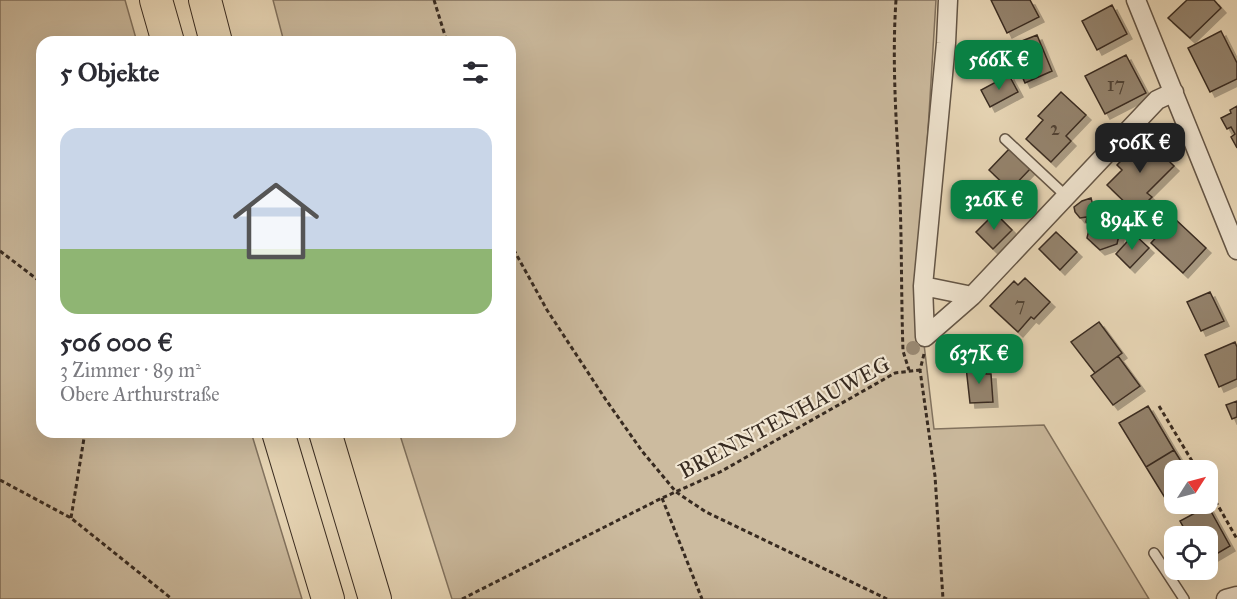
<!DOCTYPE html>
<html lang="de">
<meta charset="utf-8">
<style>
:root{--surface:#fff;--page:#f7f7f7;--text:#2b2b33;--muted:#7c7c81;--accent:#0b8043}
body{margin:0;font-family:"IM FELL Great Primer",serif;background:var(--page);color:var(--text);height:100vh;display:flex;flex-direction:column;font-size:22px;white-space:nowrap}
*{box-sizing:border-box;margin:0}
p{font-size:20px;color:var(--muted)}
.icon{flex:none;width:33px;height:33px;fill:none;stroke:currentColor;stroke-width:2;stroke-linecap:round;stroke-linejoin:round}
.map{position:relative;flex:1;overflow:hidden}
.sheet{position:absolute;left:36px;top:36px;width:480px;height:402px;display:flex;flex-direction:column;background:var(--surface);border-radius:18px;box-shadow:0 6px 24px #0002}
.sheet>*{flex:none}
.needle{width:39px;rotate:54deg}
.fabs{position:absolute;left:1164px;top:460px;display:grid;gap:12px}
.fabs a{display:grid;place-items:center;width:54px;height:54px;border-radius:12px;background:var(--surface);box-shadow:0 6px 24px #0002;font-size:30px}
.price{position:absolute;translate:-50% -51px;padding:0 14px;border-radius:12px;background:var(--accent);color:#fff;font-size:20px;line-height:39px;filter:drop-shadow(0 2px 3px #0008)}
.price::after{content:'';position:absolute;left:50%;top:36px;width:18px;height:14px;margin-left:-9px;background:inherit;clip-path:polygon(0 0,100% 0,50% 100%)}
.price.current{background:#222;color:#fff}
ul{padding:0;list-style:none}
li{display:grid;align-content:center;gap:12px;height:318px;padding:0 24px}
li span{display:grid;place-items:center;height:186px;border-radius:18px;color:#555}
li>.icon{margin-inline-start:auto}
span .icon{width:108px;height:108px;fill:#fffc;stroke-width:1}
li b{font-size:26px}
h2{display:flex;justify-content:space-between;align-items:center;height:72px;padding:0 24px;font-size:26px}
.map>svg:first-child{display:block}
</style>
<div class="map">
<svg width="1237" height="599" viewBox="0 0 1237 599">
<defs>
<filter id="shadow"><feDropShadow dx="5" dy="5" stdDeviation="0" flood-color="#0004"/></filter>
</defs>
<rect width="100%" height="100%" fill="#ead9b9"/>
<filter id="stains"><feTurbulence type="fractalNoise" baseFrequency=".00333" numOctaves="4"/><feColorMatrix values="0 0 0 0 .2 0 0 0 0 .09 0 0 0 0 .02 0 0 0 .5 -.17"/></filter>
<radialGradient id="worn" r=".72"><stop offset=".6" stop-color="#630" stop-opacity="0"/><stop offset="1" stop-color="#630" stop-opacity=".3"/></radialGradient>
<path fill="#ccbb9f" stroke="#827360" stroke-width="1.5" d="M 0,0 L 125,0 L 137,42 L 42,42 L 42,432 L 251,432 L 302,599 L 0,599 Z
M 273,0 L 936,0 L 918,293 L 934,429 L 1044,425 L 1149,599 L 452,599 L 399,432 L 510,432 L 510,42 L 284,42 Z"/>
<path fill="#958570" stroke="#382b21" stroke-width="1.5" filter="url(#shadow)" d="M 991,0 L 1030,0 L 1039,17 L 1007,33 Z
M 1187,0 L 1214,0 L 1221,8 L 1190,38 L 1168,18 Z
M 1112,5 L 1127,34 L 1097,50 L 1082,21 Z
M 1221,31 L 1237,63 L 1237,79 L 1210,92 L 1188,48 Z
M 1037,35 L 1052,71 L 1025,83 L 1009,46 Z
M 1126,55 L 1146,93 L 1105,114 L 1085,76 Z
M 1009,75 L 1018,92 L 990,107 L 981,90 Z
M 1061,92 L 1086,115 L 1066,136 L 1071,141 L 1051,162 L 1026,139 L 1043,120 L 1038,116 Z
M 1237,106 L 1237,148 L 1231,137 L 1235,134 L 1231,127 L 1227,129 L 1221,118 L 1231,113 L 1230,110 Z
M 1144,137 L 1174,166 L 1147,193 L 1152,197 L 1136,213 L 1107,185 L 1122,170 L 1117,165 Z
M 1009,149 L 1030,169 L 1010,190 L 989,170 Z
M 1091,198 L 1095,213 L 1102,211 L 1109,217 L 1107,220 L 1120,231 L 1117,244 L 1100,250 L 1087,238 L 1090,225 L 1086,222 L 1087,217 L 1080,218 L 1075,212 L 1074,207 L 1082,201 Z
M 995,213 L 1012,230 L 993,249 L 976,232 Z
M 1174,218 L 1206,248 L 1183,273 L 1151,243 Z
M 1056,232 L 1077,252 L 1060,270 L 1039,249 Z
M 1134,234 L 1149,248 L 1130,268 L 1116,254 Z
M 1025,278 L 1050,302 L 1034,319 L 1031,317 L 1018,332 L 990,306 L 1014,281 L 1018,285 Z
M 1210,292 L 1224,321 L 1201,331 L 1187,302 Z
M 1099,322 L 1122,353 L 1095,373 L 1071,342 Z
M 1235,342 L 1237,347 L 1237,379 L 1219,387 L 1205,355 Z
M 958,347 L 960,363 L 946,365 L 944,349 Z
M 1118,356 L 1140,386 L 1113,405 L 1091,376 Z
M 985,366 L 986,374 L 991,374 L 993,402 L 970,403 L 966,367 Z
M 1237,401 L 1237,417 L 1232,419 L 1226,405 Z
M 1148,406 L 1174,450 L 1146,467 L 1119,423 Z
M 1174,450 L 1187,471 L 1174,471 L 1174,504 L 1170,506 L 1146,467 Z
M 1208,506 L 1230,546 L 1208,559 L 1208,537 L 1189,537 L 1180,521 Z"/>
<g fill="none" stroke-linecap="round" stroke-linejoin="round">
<defs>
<path id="service" d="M 1005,139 L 1066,196
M 1154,553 L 1184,599"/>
<path id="minor" d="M 1136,0 L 1237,250
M 923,286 L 972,296
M 925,337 L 972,296 L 1157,100 L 1174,92
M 925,337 L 923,286 L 946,43 L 948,0
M 1226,599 L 1237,596"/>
<path id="motorway" d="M 156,0 L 168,42
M 205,0 L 216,42
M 278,432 L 328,599
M 325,432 L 375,599"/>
</defs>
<use href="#service" stroke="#645647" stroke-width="12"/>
<use href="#minor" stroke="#645647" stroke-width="21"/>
<use href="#motorway" stroke="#382b21" stroke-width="34"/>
<path stroke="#382b21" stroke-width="3" stroke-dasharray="4.5 3" stroke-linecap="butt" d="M 434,0 L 447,42
M 896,0 C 892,59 896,116 899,175 C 902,233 901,292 903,351 L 909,370
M 510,243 L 547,310 L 606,400 L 642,451 L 676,492 L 706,512 L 887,599
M 0,251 L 42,283
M 924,354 L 920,370 L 935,476 L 943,599
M 1159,406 L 1198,471
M 0,480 L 71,518 L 172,599
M 1208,488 L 1237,539
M 662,498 L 702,599
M 71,518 L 85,432
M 462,599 L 662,498 L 720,472 L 895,373 L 920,370"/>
<use href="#service" stroke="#f1e6d2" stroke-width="9"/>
<use href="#minor" stroke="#f1e6d2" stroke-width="18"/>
<use href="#motorway" stroke="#ead9b9" stroke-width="32"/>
</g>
<circle fill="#998973" cx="913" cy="348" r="7"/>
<g text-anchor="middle" stroke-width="4.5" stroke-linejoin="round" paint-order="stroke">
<g font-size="20" fill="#4f4235">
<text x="1116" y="91">17</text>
<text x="1055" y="135">2</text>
<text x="1020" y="311">7</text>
</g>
<g font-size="22" fill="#382b21" stroke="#f1e6d2">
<text transform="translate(784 417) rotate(-28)" y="8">BRENNTENHAUWEG</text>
</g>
</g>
<rect width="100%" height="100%" filter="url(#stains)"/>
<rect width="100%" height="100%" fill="url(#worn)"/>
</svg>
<div class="fabs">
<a><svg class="needle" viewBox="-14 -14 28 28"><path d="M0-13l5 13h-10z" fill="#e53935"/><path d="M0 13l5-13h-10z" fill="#7c7c81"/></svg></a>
<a><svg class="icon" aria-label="locate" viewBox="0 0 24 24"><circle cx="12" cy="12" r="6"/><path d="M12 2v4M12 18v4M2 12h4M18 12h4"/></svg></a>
</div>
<b class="price" style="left:999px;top:91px">566K €</b>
<b class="price current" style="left:1140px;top:174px">506K €</b>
<b class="price" style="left:994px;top:231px">326K €</b>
<b class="price" style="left:1132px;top:251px">894K €</b>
<b class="price" style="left:979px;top:385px">637K €</b>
<section class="sheet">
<h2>5 Objekte<svg class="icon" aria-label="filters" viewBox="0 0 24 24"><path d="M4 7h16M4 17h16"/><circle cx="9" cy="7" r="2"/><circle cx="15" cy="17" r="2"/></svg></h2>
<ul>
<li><span style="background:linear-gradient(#c9d6e8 65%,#8fb573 0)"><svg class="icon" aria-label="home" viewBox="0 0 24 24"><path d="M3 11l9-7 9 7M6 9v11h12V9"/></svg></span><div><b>506 000 €</b><p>3 Zimmer · 89 m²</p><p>Obere Arthurstraße</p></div></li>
</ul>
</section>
</div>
